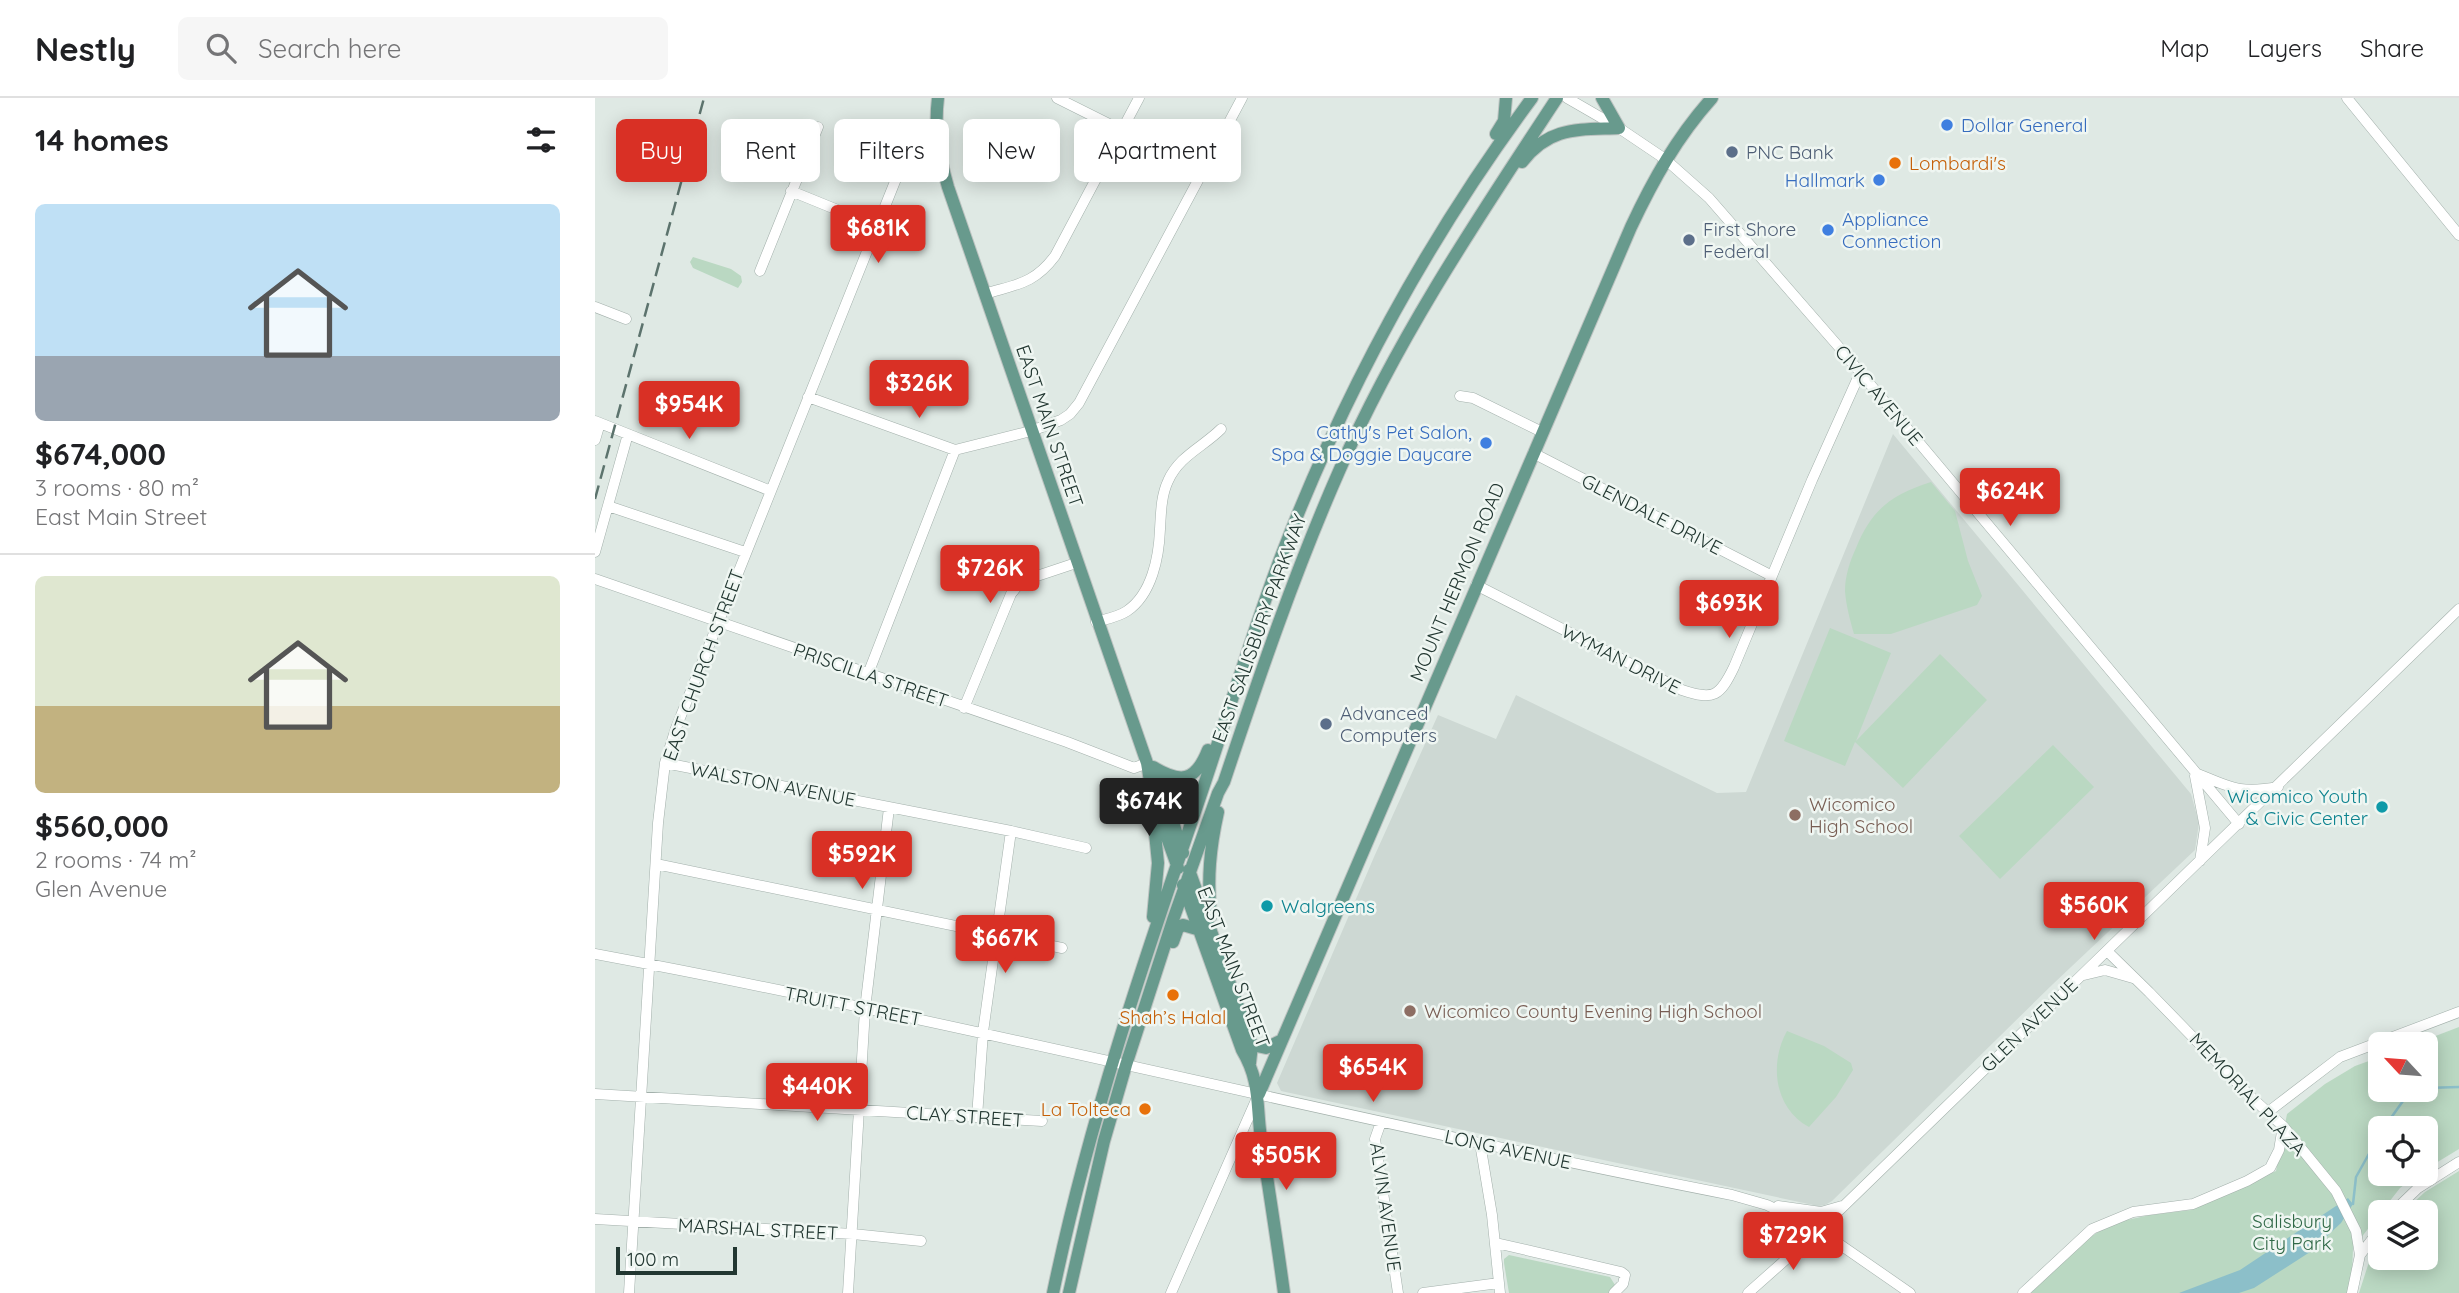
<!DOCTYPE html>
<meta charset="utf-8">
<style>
:root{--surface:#fff;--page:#f6f6f6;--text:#202124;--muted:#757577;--line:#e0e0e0;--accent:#d93025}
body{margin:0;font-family:Quicksand,sans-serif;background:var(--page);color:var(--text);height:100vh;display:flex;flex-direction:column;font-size:26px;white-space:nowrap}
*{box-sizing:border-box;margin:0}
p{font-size:23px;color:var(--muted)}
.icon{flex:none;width:38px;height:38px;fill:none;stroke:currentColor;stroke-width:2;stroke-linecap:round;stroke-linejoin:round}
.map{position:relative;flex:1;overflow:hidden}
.panel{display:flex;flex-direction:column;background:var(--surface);width:595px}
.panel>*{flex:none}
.hud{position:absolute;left:21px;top:21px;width:665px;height:63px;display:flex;gap:14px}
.needle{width:46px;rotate:296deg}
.tools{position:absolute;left:1773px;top:934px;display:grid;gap:14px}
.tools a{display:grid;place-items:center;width:70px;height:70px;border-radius:10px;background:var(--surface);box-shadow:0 4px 18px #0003;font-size:35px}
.scale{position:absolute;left:21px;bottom:18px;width:121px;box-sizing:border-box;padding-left:7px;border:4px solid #223731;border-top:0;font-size:19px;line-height:24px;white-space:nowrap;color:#223731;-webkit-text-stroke:5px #eff6f2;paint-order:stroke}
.price{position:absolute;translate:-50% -60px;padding:0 16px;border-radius:7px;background:var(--accent);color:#fff;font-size:23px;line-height:46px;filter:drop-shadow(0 2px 4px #0008)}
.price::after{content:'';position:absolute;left:50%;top:42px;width:21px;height:16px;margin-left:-10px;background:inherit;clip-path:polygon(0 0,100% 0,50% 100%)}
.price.selected{background:#222;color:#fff}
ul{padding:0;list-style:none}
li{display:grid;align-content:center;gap:14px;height:371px;padding:0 35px}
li+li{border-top:2px solid var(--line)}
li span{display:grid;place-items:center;height:217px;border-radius:10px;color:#555}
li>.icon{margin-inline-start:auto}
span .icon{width:126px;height:126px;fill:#fffc;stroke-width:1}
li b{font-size:30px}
h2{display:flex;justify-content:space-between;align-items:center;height:84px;padding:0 35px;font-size:30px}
.pill{padding:0 24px;border-radius:10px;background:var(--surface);box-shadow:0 4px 18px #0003;font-size:24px;line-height:63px}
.pill.selected{background:var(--accent);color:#fff}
header{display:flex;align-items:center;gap:42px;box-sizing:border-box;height:98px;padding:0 35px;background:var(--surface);border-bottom:2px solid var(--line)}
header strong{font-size:33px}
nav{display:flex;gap:38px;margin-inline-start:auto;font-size:24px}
.search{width:490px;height:63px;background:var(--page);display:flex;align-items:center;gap:18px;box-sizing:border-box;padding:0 24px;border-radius:10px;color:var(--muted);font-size:26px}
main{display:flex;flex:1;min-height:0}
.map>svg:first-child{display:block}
</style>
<header>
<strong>Nestly</strong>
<div class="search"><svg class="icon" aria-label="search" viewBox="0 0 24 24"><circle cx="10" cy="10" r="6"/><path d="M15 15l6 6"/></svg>Search here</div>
<nav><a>Map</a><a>Layers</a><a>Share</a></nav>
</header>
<main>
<section class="panel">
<h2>14 homes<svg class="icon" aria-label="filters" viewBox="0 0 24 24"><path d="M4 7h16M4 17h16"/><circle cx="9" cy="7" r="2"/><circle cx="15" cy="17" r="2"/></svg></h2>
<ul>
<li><span style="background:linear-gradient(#bfe0f5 70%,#9aa5b1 0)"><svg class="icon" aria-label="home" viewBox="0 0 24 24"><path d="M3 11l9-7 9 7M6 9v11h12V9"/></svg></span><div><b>$674,000</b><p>3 rooms · 80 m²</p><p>East Main Street</p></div></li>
<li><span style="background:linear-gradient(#dfe7d0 60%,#c2b280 0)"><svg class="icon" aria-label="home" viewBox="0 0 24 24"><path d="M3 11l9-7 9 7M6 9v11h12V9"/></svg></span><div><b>$560,000</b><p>2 rooms · 74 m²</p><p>Glen Avenue</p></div></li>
</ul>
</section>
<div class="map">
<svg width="1864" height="1195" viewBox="0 0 1864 1195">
<rect width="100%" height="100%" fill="#dfe9e4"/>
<path fill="#cdd8d3" d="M 1298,336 L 1596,696 L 1604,725 L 1600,752 L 1458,886 L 1237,1103 L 1230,1107 L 1223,1108 L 686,993 L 682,985 L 779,759 L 843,617 L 901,641 L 921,597 L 1122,695 L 1151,694 Z"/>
<path fill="#bad8c2" d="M 98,159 L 136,171 L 146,178 L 147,184 L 143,190 L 98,170 L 95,164 Z
M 1336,384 L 1360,413 L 1373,463 L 1387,498 L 1382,507 L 1296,536 L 1259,536 C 1255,522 1251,507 1250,493 C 1250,478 1255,463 1261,450 C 1277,411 1296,397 1336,384 Z
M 1235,530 L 1296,555 L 1261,643 L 1345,556 L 1392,602 L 1308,690 L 1260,644 L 1250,668 L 1189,643 Z
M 1458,647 L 1499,689 L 1405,781 L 1364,738 Z
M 1864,929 L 1864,1051 L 1831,1071 L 1830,1031 L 1785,1031 L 1785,1076 L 1824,1076 L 1805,1090 L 1758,1150 L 1757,1176 L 1752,1195 L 1436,1195 L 1492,1141 L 1518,1125 L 1555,1117 L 1596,1112 L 1681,1073 L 1692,1016 L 1730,986 L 1760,968 L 1785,959 L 1785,992 L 1830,992 L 1830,947 L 1817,947 Z
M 1192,933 L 1229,948 L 1256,965 L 1258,972 L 1241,999 L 1214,1029 C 1179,1010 1174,965 1192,933 Z
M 1864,1073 L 1864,1195 L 1764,1195 L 1774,1164 L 1785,1144 L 1785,1160 L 1830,1160 L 1830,1115 L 1807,1115 L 1830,1094 Z
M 914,1157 L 1015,1179 L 1020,1187 L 1016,1195 L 914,1195 L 909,1165 L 909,1161 Z"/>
<path fill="#8cbfc9" d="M 1753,1100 L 1758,1106 L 1746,1125 L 1715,1154 L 1659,1190 L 1644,1195 L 1584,1195 L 1645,1172 Z"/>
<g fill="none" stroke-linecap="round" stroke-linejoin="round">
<path stroke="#8cbfc9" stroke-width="2.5" d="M 1830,990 L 1864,989
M 1788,1031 L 1813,996 L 1822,992
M 1758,1106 L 1761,1079 L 1785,1036"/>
<defs>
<path id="minor" d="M 462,0 L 608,73
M 972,0 L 1024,30 L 1070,61 L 1114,100 L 1243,248 L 1644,726
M 1752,0 L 1864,137
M 196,93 L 282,128
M 165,173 L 223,29
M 390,196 C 422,186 439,186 460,158 L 544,0
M 0,209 L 31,221
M 865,298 L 878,300 L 947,334
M 213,299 L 360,352 L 436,333 L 466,322 L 475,316 L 484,305 L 647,0
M 0,323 L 176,393
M 0,342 L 5,325
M 938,355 L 1177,478
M 13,408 L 150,454
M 0,454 L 33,336
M 0,481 L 472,644 L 539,670 L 552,665
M 881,487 L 1087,592 C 1119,603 1125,598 1139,569 L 1217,382 L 1265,275
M 501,524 C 511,521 523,519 532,513 C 557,496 564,459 565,431 C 566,415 566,398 573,383 C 584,358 608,349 626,331
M 273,576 L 360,352
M 369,610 L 416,496 L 424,486 L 433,481 L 481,465
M 70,665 L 416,733 L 491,750
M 1603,676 C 1637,690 1646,696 1683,689
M 1600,678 L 1610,730 L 1605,763
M 61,766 L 467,850
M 1512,853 L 1554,894 L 1656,999 L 1688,1028 L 1741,1093 L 1761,1133 L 1765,1157
M 0,856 C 381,927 757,1023 1137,1097 L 1172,1107 L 1224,1132 L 1315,1195
M 1489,877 L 1510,872 L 1538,880
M 0,996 L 447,1023
M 1673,1014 L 1745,959 L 1864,914
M 382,1019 L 388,934 L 416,733
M 786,1024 L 780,1041 L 803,1195
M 885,1045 L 897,1117 L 905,1195
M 1183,1108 L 1226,1114 L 1247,1108
M 1797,1115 L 1823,1090 L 1864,1064
M 0,1121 L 258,1136 L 326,1143
M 901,1145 L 1026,1174 L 1030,1177 L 1028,1186 L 1019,1195
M 34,1195 L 63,725 L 70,665 L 81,630 L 303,76 L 319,39 L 340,24
M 253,1195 L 270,911 L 294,710
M 576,1195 L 662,1000
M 828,1195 L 904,1185
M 1153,1195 L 1224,1132 L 1864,511
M 1428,1195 L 1497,1131 L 1538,1114 L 1598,1106 L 1652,1083 L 1675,1070 L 1684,1052 L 1688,1028
M 1757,1195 L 1765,1157 L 1785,1131"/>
<path id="major" d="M 343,0 C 339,32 344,58 353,89 L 552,665 L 558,701 L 583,770
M 901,36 L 909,23 L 911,0
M 927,64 C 955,28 983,32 1024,30 L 1007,0
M 554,668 L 562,676 L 588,755
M 558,669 C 585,685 600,685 613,652
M 594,772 L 657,947 L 655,965
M 588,787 L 647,952 C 666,984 661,1006 666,1040 C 674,1092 682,1143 689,1195
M 616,818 C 612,781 615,750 623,714
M 558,819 L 563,765 L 558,715
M 578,844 L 583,830 L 588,827 L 605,832
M 657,947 L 671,950 L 687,942
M 664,996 L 1036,129 C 1058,82 1082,39 1117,0
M 458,1195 C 493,1026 548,865 604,702 C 632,620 656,537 687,456 C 749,295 834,139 937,0
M 474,1195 L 509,1043 L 531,967 L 578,822 L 623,695 L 629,684 C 664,579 700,473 745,371 C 803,239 883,120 962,0"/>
</defs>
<use href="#minor" stroke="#a3b0ab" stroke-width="11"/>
<use href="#major" stroke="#bdc3c1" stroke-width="14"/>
<use href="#minor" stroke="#fff" stroke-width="10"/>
<use href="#major" stroke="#689a8d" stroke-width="12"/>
<path stroke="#5c736d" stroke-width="2.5" stroke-dasharray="14 7" stroke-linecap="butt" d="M 0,401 L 109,0"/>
</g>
<g fill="#3f7fe0" stroke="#eff6f2" stroke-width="2.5">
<circle cx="1352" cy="27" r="7"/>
<circle cx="1284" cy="82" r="7"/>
<circle cx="1233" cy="132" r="7"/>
<circle cx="891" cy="345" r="7"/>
</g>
<g fill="#5c6f8a" stroke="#eff6f2" stroke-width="2.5">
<circle cx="1137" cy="54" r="7"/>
<circle cx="1094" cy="142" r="7"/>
<circle cx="731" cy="626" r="7"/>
</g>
<g fill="#e8710a" stroke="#eff6f2" stroke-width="2.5">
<circle cx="1300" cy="65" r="7"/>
<circle cx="578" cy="897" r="7"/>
<circle cx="550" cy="1011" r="7"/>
</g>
<g fill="#0f9aa8" stroke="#eff6f2" stroke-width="2.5">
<circle cx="1787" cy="709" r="7"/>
<circle cx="672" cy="808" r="7"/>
</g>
<g fill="#8d6e63" stroke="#eff6f2" stroke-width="2.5">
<circle cx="1200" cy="717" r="7"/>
<circle cx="815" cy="913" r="7"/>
</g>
<g text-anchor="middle" stroke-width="5" stroke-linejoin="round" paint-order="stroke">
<g font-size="19" fill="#366cbe" stroke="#eff6f2" text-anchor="start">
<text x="1366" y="34">Dollar General</text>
<text x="1270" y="89" text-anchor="end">Hallmark</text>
<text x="1247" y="128">Appliance<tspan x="1247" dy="22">Connection</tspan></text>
<text x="877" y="341" text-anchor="end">Cathy's Pet Salon,<tspan x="877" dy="22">Spa &amp; Doggie Daycare</tspan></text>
</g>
<g font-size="19" fill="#4e5e75" stroke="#eff6f2" text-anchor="start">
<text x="1151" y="61">PNC Bank</text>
<text x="1108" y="138">First Shore<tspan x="1108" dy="22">Federal</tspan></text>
<text x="745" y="622">Advanced<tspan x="745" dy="22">Computers</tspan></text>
</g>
<g font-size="19" fill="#c56008" stroke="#eff6f2" text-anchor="start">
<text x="1314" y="72">Lombardi's</text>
<text x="578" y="926" text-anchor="middle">Shah’s Halal</text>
<text x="536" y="1018" text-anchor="end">La Tolteca</text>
</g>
<g font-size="19" fill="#223731" stroke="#eff6f2">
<text transform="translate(1284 297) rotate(50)" y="7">CIVIC AVENUE</text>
<text transform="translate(455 328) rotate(71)" y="7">EAST MAIN STREET</text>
<text transform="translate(1057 416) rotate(27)" y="7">GLENDALE DRIVE</text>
<text transform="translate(862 484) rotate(-67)" y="7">MOUNT HERMON ROAD</text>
<text transform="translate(664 530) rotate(-70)" y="7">EAST SALISBURY PARKWAY</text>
<text transform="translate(1026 561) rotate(27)" y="7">WYMAN DRIVE</text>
<text transform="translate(108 567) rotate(-70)" y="7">EAST CHURCH STREET</text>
<text transform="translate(276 577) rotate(19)" y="7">PRISCILLA STREET</text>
<text transform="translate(178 686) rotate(11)" y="7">WALSTON AVENUE</text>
<text transform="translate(639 869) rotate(69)" y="7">EAST MAIN STREET</text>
<text transform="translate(258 908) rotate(11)" y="7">TRUITT STREET</text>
<text transform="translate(1434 927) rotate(-44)" y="7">GLEN AVENUE</text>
<text transform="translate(1653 996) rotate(47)" y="7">MEMORIAL PLAZA</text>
<text transform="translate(370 1018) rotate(4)" y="7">CLAY STREET</text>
<text transform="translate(913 1051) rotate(12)" y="7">LONG AVENUE</text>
<text transform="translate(791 1109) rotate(82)" y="7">ALVIN AVENUE</text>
<text transform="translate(163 1131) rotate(3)" y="7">MARSHAL STREET</text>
</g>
<g font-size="19" fill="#0d838f" stroke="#eff6f2" text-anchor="end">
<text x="1773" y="705">Wicomico Youth<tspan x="1773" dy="22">&amp; Civic Center</tspan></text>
<text x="686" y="815" text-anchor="start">Walgreens</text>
</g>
<g font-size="19" fill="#785e54" stroke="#eff6f2" text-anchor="start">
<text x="1214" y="713">Wicomico<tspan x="1214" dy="22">High School</tspan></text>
<text x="829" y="920">Wicomico County Evening High School</text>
</g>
<g font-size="19" fill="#306947" stroke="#eff6f2">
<text x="1697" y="1130">Salisbury<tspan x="1697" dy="22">City Park</tspan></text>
</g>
</g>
</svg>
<div class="tools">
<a><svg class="needle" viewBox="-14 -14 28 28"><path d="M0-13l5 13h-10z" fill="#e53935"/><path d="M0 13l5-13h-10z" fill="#757577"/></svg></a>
<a><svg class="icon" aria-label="locate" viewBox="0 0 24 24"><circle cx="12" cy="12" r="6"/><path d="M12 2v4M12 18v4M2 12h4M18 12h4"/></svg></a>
<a><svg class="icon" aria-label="layers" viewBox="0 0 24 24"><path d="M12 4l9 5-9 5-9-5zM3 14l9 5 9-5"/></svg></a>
</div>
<div class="scale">100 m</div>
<b class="price" style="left:283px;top:167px">$681K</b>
<b class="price" style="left:324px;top:322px">$326K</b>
<b class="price" style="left:94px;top:343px">$954K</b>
<b class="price" style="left:1415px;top:430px">$624K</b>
<b class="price" style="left:395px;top:507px">$726K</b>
<b class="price" style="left:1134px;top:542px">$693K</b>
<b class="price selected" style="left:554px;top:740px">$674K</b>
<b class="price" style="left:267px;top:793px">$592K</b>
<b class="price" style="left:1499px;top:844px">$560K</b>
<b class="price" style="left:410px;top:877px">$667K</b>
<b class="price" style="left:778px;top:1006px">$654K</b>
<b class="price" style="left:222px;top:1025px">$440K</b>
<b class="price" style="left:691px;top:1094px">$505K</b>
<b class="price" style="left:1198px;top:1174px">$729K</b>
<div class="hud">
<a class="pill selected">Buy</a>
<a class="pill">Rent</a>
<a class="pill">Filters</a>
<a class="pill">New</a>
<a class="pill">Apartment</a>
</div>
</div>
</main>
